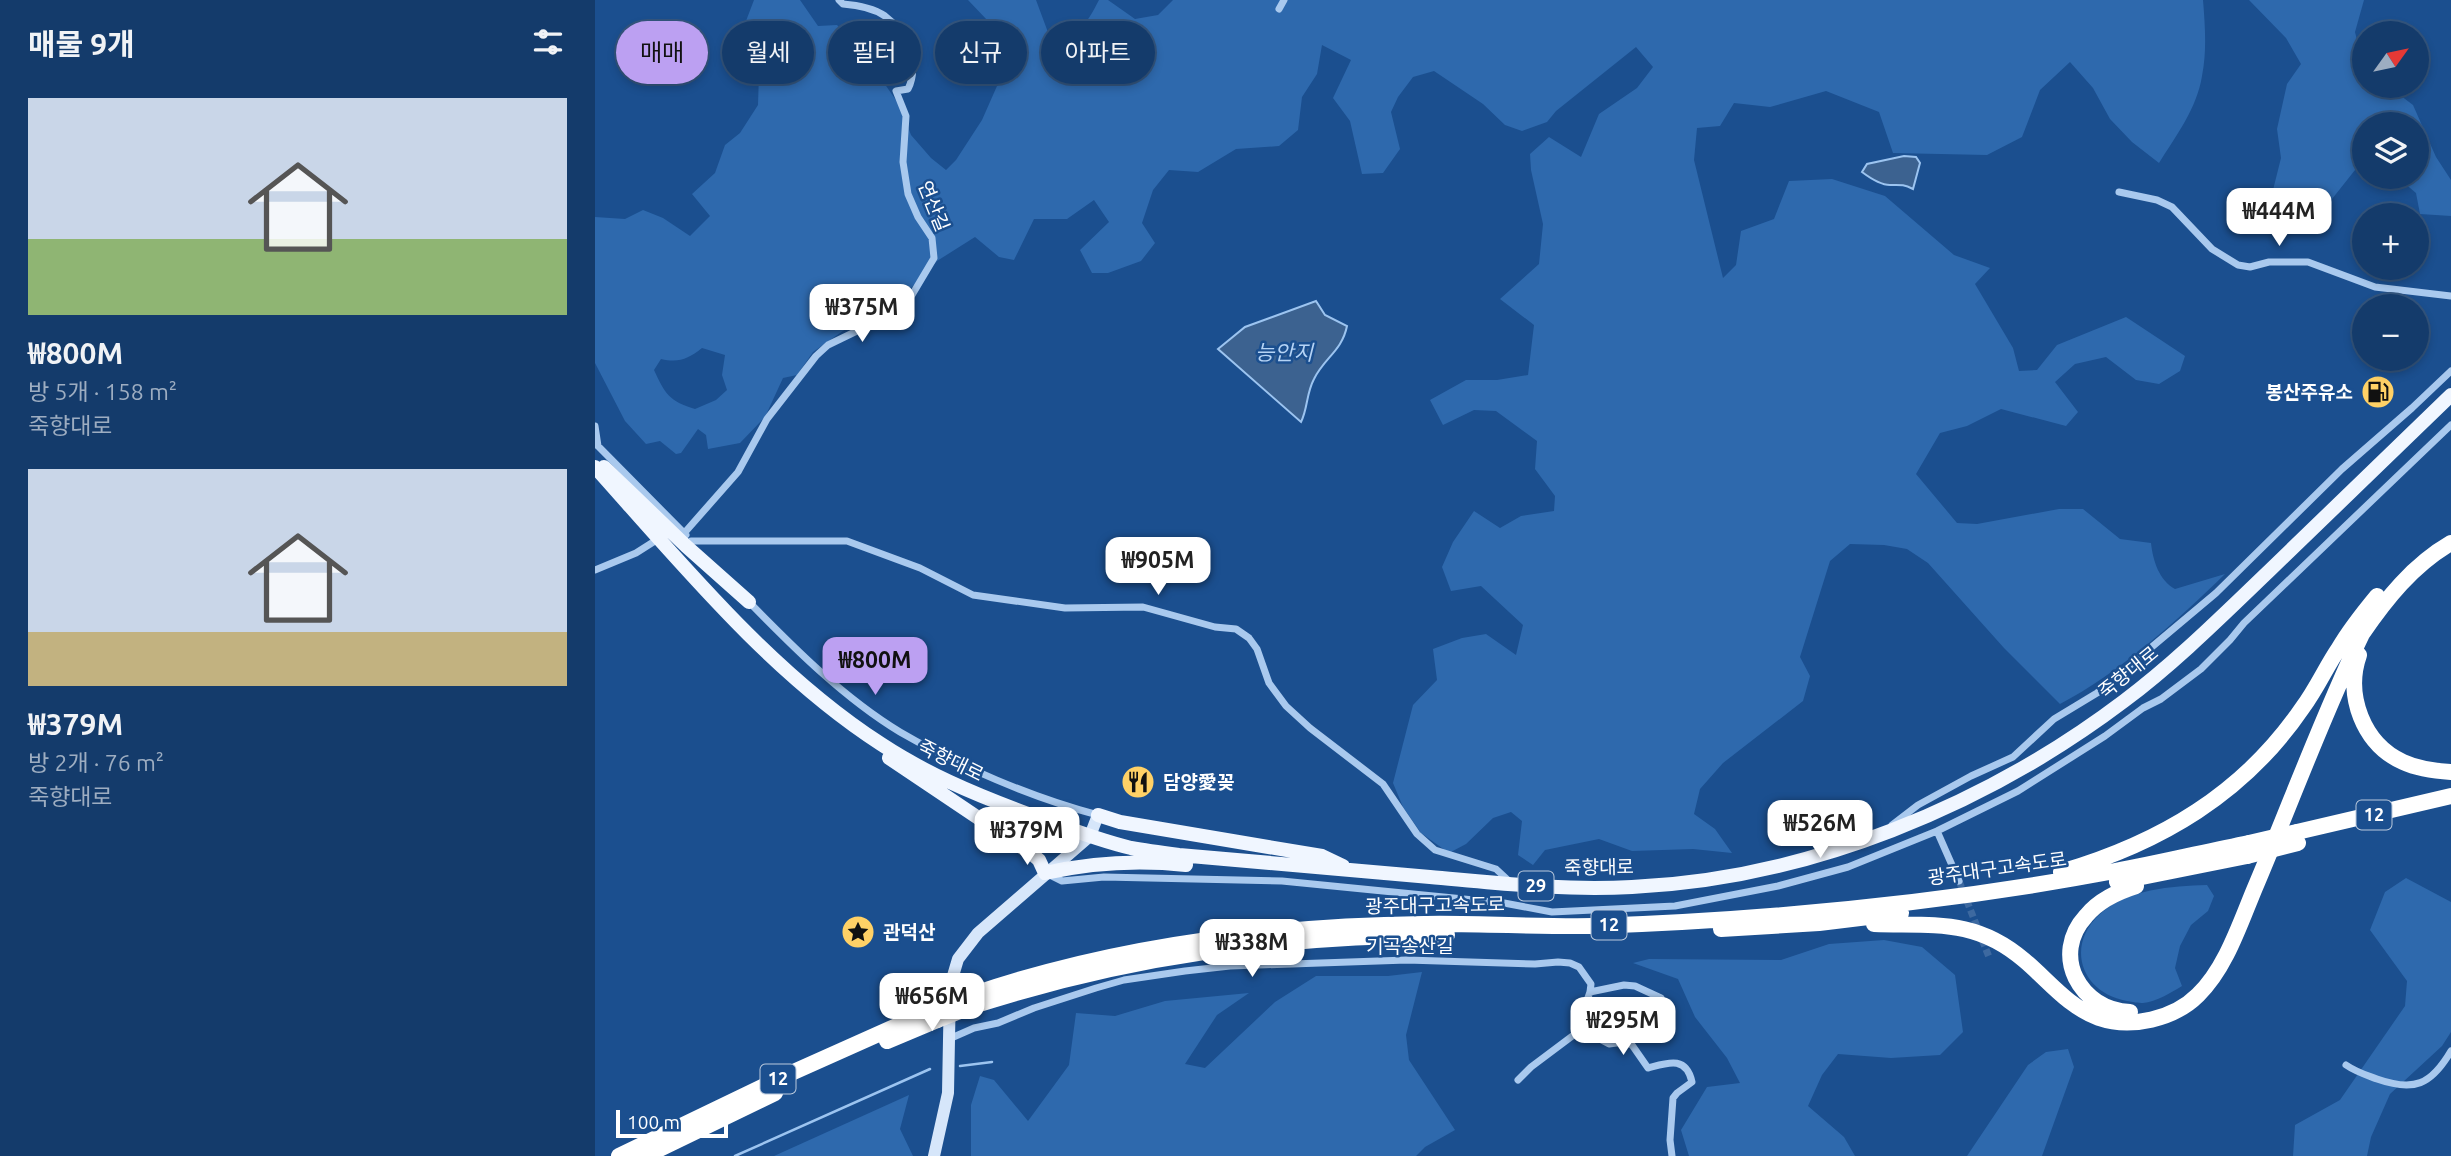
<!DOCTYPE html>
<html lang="ko">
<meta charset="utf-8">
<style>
:root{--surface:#143b6b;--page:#214673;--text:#f1f3f6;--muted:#9dadc1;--line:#33557e;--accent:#bca0f2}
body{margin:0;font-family:Ubuntu,"Noto Sans KR",sans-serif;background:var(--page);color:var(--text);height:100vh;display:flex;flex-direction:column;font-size:26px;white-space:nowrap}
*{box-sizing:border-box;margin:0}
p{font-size:23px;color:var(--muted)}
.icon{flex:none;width:38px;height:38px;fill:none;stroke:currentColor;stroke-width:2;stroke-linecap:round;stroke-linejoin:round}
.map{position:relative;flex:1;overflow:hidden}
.drawer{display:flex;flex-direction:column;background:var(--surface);width:595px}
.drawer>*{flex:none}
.banner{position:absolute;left:21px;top:21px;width:665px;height:63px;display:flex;gap:14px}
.needle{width:46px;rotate:57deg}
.fabs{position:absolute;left:1757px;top:21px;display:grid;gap:14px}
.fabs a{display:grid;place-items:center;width:77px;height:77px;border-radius:50%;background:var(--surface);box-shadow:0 4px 10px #0003,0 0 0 2px var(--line);font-size:35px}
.scale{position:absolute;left:21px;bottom:18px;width:112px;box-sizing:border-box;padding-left:7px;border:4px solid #fff;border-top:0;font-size:19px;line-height:24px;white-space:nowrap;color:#fff;-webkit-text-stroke:5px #1b4f8f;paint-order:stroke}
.price{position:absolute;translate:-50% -60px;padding:0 16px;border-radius:14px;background:#fff;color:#222;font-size:23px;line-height:46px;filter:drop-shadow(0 2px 4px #0008)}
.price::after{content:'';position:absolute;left:50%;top:42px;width:21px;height:16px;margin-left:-10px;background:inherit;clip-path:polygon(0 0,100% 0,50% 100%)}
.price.selected{background:var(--accent);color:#111}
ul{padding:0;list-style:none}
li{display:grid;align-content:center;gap:14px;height:371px;padding:0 28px}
li span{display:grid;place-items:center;height:217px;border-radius:0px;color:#555}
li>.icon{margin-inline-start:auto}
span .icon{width:126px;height:126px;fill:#fffc;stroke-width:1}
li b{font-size:30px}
h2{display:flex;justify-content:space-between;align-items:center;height:84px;padding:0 28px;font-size:30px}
.chip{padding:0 24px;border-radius:32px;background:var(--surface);box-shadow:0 4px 10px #0003,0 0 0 2px var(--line);font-size:24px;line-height:63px}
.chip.selected{background:var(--accent);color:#111}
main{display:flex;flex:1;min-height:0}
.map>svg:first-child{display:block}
</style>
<main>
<section class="drawer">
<h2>매물 9개<svg class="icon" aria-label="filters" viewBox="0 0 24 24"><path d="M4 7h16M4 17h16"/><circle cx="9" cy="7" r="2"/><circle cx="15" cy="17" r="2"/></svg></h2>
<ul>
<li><span style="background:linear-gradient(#c9d6e8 65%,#8fb573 0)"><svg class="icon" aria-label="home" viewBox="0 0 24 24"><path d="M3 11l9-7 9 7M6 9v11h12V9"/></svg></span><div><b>₩800M</b><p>방 5개 · 158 m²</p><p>죽향대로</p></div></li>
<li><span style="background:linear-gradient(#c9d6e8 75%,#c2b280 0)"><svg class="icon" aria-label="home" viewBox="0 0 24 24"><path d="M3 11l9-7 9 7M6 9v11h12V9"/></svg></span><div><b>₩379M</b><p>방 2개 · 76 m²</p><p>죽향대로</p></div></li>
</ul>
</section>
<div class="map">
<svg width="1856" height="1156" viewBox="0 0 1856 1156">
<rect width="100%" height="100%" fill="#1b4f8f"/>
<path fill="#2e69ad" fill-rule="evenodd" d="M 159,0 L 205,0 L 223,26 L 242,25 L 271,57 L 305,106 L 316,135 L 336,158 L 351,170 L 361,160 L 387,120 L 402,86 L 419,72 L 419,38 L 393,21 L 373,0 L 441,0 L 454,35 C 485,34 490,27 504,0 L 513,0 L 540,19 L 563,15 L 578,0 L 1608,0 C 1610,25 1612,51 1607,76 C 1602,108 1581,136 1564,163 L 1537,142 L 1515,119 L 1498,88 L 1475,62 L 1445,90 L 1427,137 L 1392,155 L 1298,153 L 1284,112 L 1231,91 L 1175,107 L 1139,103 L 1125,126 L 1102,128 L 1099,160 L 1128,278 L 1141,265 L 1146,231 L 1179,219 L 1194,181 L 1237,179 L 1290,196 L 1359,255 L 1395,268 L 1380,284 L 1418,348 L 1424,371 L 1442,370 L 1462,345 L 1531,317 L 1590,356 L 1585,371 L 1564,384 L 1541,380 L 1511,357 L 1480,364 L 1460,382 L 1483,412 L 1471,426 L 1406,409 L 1372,426 L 1345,433 L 1321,474 L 1362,523 L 1382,524 L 1464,509 L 1488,509 L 1525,539 L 1556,543 C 1558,561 1564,580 1580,589 L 1630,574 C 1583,620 1523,674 1465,704 L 1409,648 L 1333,563 L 1312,549 L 1289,545 L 1255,544 L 1235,561 L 1205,657 L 1215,676 L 1208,701 L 1128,763 L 1105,789 L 1099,814 L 1120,829 L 1137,853 L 1098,849 L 1037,851 L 1004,839 L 950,850 L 938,865 L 923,855 L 927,821 L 916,812 L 898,818 L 871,844 L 854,853 L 826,833 L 808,807 L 798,783 L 818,705 L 842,680 L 838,649 L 867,638 L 891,634 L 921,655 L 928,625 L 886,586 L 856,591 L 847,567 L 858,542 L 879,511 L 905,528 L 926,516 L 959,511 L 960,496 L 940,469 L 942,441 L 901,411 L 879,410 L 848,425 L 835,400 L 871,380 L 902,380 L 933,375 L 939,325 L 905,299 L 944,264 L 948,224 L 936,170 L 935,154 L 954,137 L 986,157 L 1004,114 L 1042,88 L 1058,67 L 1041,47 L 961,111 L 952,122 L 927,131 L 910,125 L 888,104 L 839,71 L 818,77 L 803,97 L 796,112 L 805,149 L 788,173 L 767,174 L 755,121 L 738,98 L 756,60 L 727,45 L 722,74 L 707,97 L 703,130 L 684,146 L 641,149 L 603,172 L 574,170 L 558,190 L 547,223 L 560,243 L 546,261 L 513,273 L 497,273 L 485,250 L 514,222 L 499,200 L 472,219 L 439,219 L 419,260 L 404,257 L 380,237 L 342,261 L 300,305 L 279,319 L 255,326 L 218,352 L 202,375 L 188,378 L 170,417 L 145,443 L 113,449 L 111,435 L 103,429 L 86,453 L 81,454 L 65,441 L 51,444 L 30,421 L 0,363 L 0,217 L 30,219 L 48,210 L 68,218 L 95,236 L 115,216 L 97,194 L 120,173 L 130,145 L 145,133 L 163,105 L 164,73 L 212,38 L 204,27 L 153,31 L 151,21 ZM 107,348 L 130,355 L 127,375 L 132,390 L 121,400 L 100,409 C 74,401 70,394 59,370 L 66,359 C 84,363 93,359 107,348 Z
M 1654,0 L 1769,0 L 1760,32 L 1769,68 L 1769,86 L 1793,86 L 1818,105 L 1841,157 L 1856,180 L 1856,216 L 1825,214 L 1821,193 L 1802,177 L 1822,177 L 1822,124 L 1769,124 L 1769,165 L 1764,165 L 1737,199 L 1697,214 L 1686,209 L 1678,190 L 1686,158 L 1682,129 L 1692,84 L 1706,64 L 1691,38 Z
M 1811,878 L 1856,902 L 1856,1032 L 1847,1046 L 1795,1094 L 1776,1137 L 1772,1156 L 1698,1156 L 1700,1125 L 1745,1100 L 1810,1006 L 1812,981 L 1775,930 L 1790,892 Z
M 1612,885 L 1619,896 L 1613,911 L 1596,925 L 1585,946 L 1580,968 L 1587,986 C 1577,992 1561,1002 1548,1003 C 1544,1003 1537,1002 1532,1001 C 1486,993 1470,946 1505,914 C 1533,889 1576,886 1612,885 Z
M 1289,940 L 1327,947 L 1360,975 L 1368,1032 L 1345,1055 L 1296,1058 L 1243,1054 L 1227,1075 L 1213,1106 L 1249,1137 L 1260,1156 L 1094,1156 L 1086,1130 L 1112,1087 L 1145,1083 L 1132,1058 L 1100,1017 L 1083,979 L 1038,963 L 1054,959 L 1186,960 L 1234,944 Z
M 827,972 L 811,1035 L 814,1060 L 860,1130 L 830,1147 L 821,1156 L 376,1156 L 376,1105 L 385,1076 L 399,1080 L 433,1121 L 474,1065 L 481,1013 L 520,1016 L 570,1001 L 654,993 L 622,1015 L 590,1064 L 610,1068 L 680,1002 L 721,976 L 793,976 Z
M 1473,1049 L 1479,1067 L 1447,1156 L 1372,1156 L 1433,1065 L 1451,1052 Z
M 314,1095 L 305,1129 L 318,1156 L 179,1156 Z"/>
<path fill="#3c6290" stroke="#9cc4f0" stroke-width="2" d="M 1309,156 L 1321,157 L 1325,163 L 1318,189 C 1308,184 1305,185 1295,185 C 1285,185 1275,178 1267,172 L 1272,164 Z
M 721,301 L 730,315 L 752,326 C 747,351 729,358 719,379 C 711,394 713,408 706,422 L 623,349 L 650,327 Z"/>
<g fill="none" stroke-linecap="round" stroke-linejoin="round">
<path stroke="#9cc4f0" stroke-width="2.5" d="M 365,1066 L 397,1062
M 140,1156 L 335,1069"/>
<path stroke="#3d69a0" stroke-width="7" stroke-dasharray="7 3.5" stroke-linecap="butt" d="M 1364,881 L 1394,957"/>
<path stroke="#a9c9ee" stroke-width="7" d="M 684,9 L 689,0
M 1524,192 L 1562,200 L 1577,207 L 1617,249 L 1643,265 L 1655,267 L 1674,262 L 1713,262 L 1780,287 L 1856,296
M 0,426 L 3,446 L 0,444
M 3,446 L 91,535
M 84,539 L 143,472 L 172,419 L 221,356 L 233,345 L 299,313 L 317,295 L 339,258 L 337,238 L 323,217 L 313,194 L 308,162 L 311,116 L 301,91 L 313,89 C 325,65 312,32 290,16 C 278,8 262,5 248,4 L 244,0
M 96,541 L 252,541 L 325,568 L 378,595 L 470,608 L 548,607 L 620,627 L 641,629 L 654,638 L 662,649 L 674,683 L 691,706 L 715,728 L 788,784 L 822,834 L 840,850 L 901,869 L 915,882
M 0,570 L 41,553 L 63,539
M 154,602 C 200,649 249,698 305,732 C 363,766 438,798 503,815
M 1297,825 L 1323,805 L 1376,776 L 1418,757 L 1459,719 L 1502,693 L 1621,593 L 1747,469 L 1817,408 L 1856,371
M 1342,831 L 1364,881
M 451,873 L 467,881 L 509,877 L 687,881 L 909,903 L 957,912 L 1080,906 L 1183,886 L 1253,867 L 1342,831 L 1423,791 L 1510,736 L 1548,708 L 1566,699 L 1606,669 L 1635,640 L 1649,623 L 1856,425
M 995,992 L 1029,985 L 1040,986 L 1066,998
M 354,1039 L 379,1028 L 403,1023 L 439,1008 L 501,988 L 529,980 L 590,971 L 635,966 L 812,960 L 940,964 L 963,962 L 975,963 L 984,967 L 996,984 L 995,992 L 980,1034 L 999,1036 L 1014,1044 L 1029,1042 L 1037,1045 L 1053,1068 C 1072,1063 1091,1055 1097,1082 L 1082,1093 L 1078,1098 L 1075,1140 L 1077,1156
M 1751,1065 C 1761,1072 1771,1075 1782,1079 C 1819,1092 1836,1085 1856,1051
M 923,1080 L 936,1067 L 980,1034"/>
<path stroke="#d6e6fa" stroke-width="12" d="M 339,1156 L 353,1093 L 355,986 L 363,959 L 383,933 L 495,836 L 503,815"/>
<path stroke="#f0f6ff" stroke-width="14" d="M 0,467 C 87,564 176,673 286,744 C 330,773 377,793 425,811 C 462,824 498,839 536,848 C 552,851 568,853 584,855 C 667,863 751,870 835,877 C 902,883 970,891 1037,887 C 1213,879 1390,806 1529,701 C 1581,662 1628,615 1674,571 C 1735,512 1795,454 1856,395
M 9,467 L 91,546 L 154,602
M 294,758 L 437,854 L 444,860 L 450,873 C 495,863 545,860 591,865
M 503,815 L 525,822 L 727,856 L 748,866"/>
<path stroke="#fff" stroke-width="16" d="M 1764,655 C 1750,695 1768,744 1808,762 C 1823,769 1840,771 1856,772
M 1702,832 L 1856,796
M 1466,872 C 1565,843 1649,794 1708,707 C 1722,688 1731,667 1744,648 C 1755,629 1768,613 1782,596
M 1522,882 L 1652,856
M 1279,924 C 1338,926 1380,918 1429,960 C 1454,981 1472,1006 1504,1018 C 1536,1029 1579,1019 1603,995 C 1632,967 1646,920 1662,883 C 1697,800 1728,715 1767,634 C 1791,599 1818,565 1856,543
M 1126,929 L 1224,923 L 1306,913
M 376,995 C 522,945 675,926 829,924 C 885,923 942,927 998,926 C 1171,920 1350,903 1520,871 C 1565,863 1609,852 1654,843
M 375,1007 C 535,955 684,936 852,935
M 1535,1012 C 1485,1010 1455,955 1491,916 C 1504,900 1522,892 1541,886
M 292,1041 L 342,1020
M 24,1156 L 194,1074 L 344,1007
M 50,1156 L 180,1093"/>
<path stroke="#fff" stroke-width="16" d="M 1654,843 L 1702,832
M 1652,856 L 1703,843
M 344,1007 L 376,995
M 342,1020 L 375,1007"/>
</g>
<defs>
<symbol id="fuel-disc" viewBox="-11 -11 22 22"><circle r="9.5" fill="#ffd166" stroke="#1b4f8f"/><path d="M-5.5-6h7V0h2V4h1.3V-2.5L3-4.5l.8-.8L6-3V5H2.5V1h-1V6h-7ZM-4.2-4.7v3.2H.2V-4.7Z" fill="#111"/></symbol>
<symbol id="restaurant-disc" viewBox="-11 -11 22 22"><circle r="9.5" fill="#ffd166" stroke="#1b4f8f"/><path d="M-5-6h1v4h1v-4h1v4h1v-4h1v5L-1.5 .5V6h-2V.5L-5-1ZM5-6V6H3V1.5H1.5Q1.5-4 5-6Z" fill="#111"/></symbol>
<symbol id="sight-disc" viewBox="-11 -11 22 22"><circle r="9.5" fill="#ffd166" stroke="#1b4f8f"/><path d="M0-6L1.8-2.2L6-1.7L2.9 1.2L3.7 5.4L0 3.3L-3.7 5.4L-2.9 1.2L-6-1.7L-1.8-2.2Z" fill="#111"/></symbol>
</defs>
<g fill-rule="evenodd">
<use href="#fuel-disc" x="1764" y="373" width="38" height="38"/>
<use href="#restaurant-disc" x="524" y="763" width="38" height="38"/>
<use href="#sight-disc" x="244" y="913" width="38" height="38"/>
</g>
<g text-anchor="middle" stroke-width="5" stroke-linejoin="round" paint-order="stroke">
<g fill="#1b4f8f" stroke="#bbcadd" stroke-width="2">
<rect x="1761.5" y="800.5" width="35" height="29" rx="5"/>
<rect x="923.5" y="871.5" width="35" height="29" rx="5"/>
<rect x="996.5" y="910.5" width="35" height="29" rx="5"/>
<rect x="165.5" y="1064.5" width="35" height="29" rx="5"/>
</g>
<g font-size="18" font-weight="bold" fill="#fff">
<text x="1779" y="821">12</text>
<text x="941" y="892">29</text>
<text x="1014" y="931">12</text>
<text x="183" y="1085">12</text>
</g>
<g font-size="19" fill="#fff" stroke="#1b4f8f">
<text transform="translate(339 206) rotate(68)" y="7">연산길</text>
<text transform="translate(1533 672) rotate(-39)" y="7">죽향대로</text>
<text transform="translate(356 760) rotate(26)" y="7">죽향대로</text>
<text transform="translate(1004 867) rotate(-1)" y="7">죽향대로</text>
<text transform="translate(1402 868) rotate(-8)" y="7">광주대구고속도로</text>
<text transform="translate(840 905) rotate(-1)" y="7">광주대구고속도로</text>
<text x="815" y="953">기곡송산길</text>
</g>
<g font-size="19" font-weight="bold" fill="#fff" stroke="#1b4f8f" text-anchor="start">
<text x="1758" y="399" text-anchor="end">봉산주유소</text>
<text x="568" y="789">담양愛꽂</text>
<text x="288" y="939">관덕산</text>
</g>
<g font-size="21" font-style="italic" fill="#b5d3f5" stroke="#1b4f8f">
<text x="689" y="360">능안지</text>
</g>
</g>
</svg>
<div class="fabs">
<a><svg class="needle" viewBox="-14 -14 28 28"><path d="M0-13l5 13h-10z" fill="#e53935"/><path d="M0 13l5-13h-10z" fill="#9dadc1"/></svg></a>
<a><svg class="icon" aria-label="layers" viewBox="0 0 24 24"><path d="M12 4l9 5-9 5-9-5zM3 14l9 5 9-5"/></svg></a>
<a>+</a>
<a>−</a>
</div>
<div class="scale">100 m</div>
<b class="price" style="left:1684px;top:248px">₩444M</b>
<b class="price" style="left:267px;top:344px">₩375M</b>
<b class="price" style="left:563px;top:597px">₩905M</b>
<b class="price selected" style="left:280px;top:697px">₩800M</b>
<b class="price" style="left:1225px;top:860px">₩526M</b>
<b class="price" style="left:432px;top:867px">₩379M</b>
<b class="price" style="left:657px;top:979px">₩338M</b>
<b class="price" style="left:337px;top:1033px">₩656M</b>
<b class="price" style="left:1028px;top:1057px">₩295M</b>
<div class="banner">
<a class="chip selected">매매</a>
<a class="chip">월세</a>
<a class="chip">필터</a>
<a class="chip">신규</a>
<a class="chip">아파트</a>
</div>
</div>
</main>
